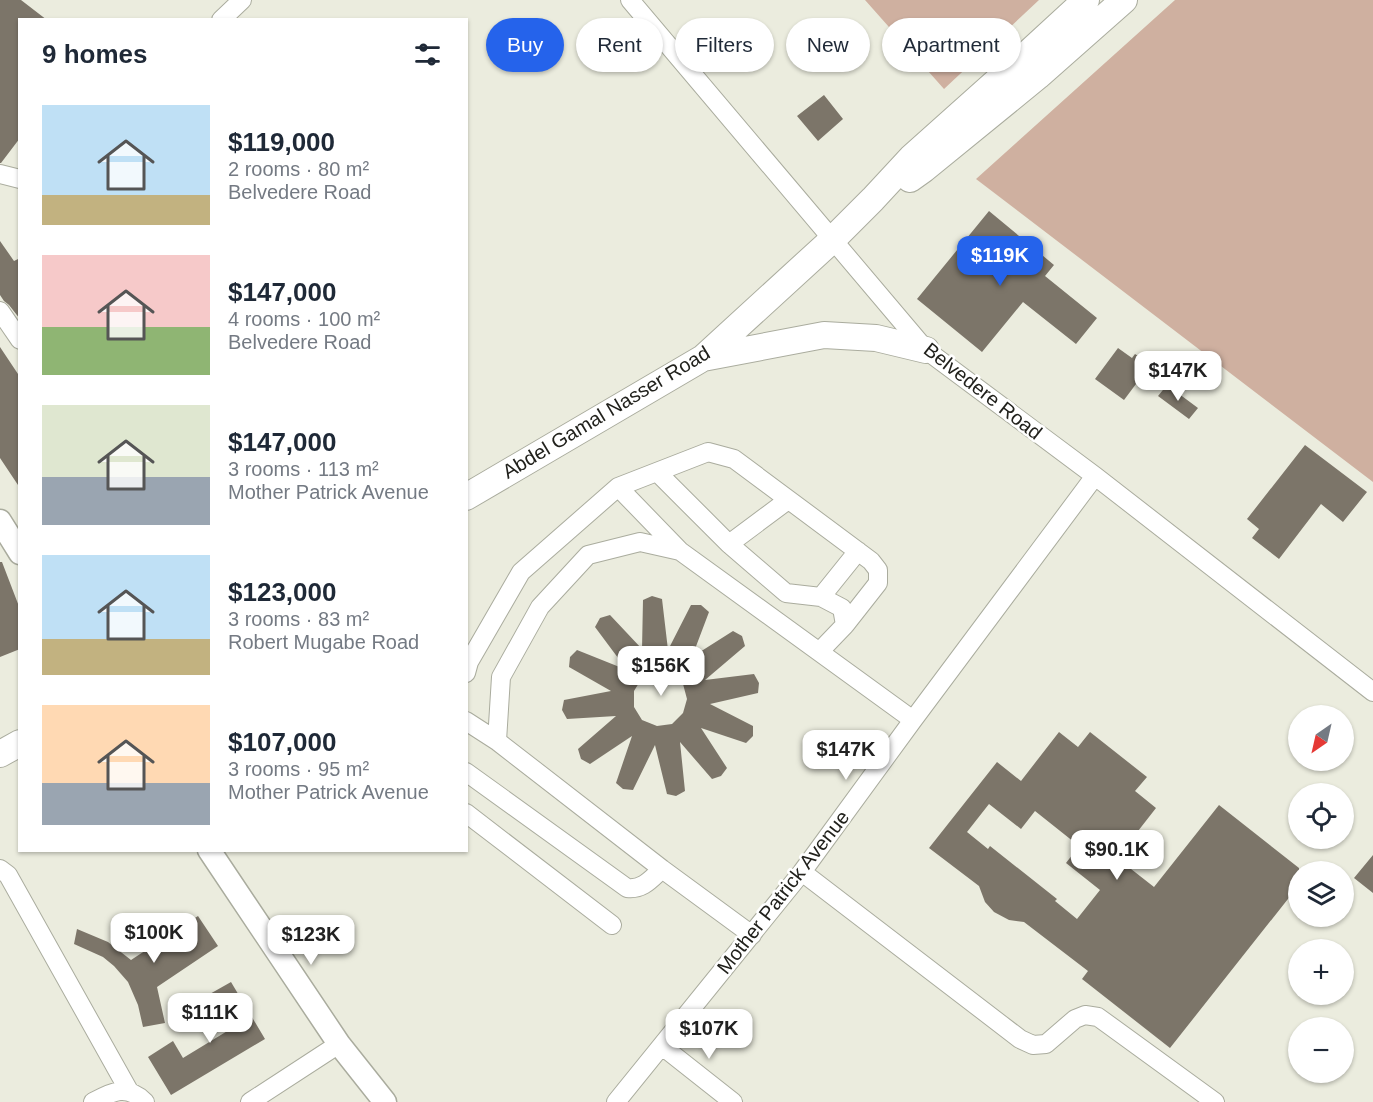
<!DOCTYPE html>
<meta charset="utf-8">
<style>
:root{--surface:#fff;--page:#f6f6f7;--text:#1f2937;--muted:#747a83;--accent:#2563eb}
body{margin:0;font-family:Helvetica,sans-serif;background:var(--page);color:var(--text);height:100vh;display:flex;flex-direction:column;font-size:22px;white-space:nowrap}
*{box-sizing:border-box;margin:0}
p{font-size:20px;color:var(--muted)}
.icon{flex:none;width:33px;height:33px;fill:none;stroke:currentColor;stroke-width:2;stroke-linecap:round;stroke-linejoin:round}
.map{position:relative;flex:1;overflow:hidden}
.details{position:absolute;left:18px;top:18px;width:450px;height:834px;display:flex;flex-direction:column;background:var(--surface);border-radius:0px;box-shadow:0 2px 4px #0004}
.details>*{flex:none}
.top-card{position:absolute;left:486px;top:18px;width:570px;height:54px;display:flex;gap:12px}
.needle{width:39px;rotate:214deg}
.controls{position:absolute;left:1288px;top:705px;display:grid;gap:12px}
.controls a{display:grid;place-items:center;width:66px;height:66px;border-radius:50%;background:var(--surface);box-shadow:0 2px 4px #0004;font-size:30px}
.price{position:absolute;translate:-50% -51px;padding:0 14px;border-radius:12px;background:#fff;color:#222;font-size:20px;line-height:39px;filter:drop-shadow(0 2px 3px #0008)}
.price::after{content:'';position:absolute;left:50%;top:36px;width:18px;height:14px;margin-left:-9px;background:inherit;clip-path:polygon(0 0,100% 0,50% 100%)}
.price.current{background:var(--accent);color:#fff}
ul{padding:0;list-style:none}
li{display:flex;align-items:center;gap:18px;height:150px;padding:0 24px}
li span{display:grid;place-items:center;flex:none;width:168px;height:120px;border-radius:0px;color:#555}
li>.icon{margin-inline-start:auto}
span .icon{width:72px;height:72px;fill:#fffc;stroke-width:1}
li b{font-size:26px}
h2{display:flex;justify-content:space-between;align-items:center;height:72px;padding:0 24px;font-size:26px}
.pill{padding:0 21px;border-radius:27px;background:var(--surface);box-shadow:0 2px 4px #0004;font-size:21px;line-height:54px}
.pill.current{background:var(--accent);color:#fff}
.map>svg:first-child{display:block}
</style>
<div class="map">
<svg width="1373" height="1102" viewBox="0 0 1373 1102">
<rect width="100%" height="100%" fill="#ebecde"/>
<path fill="#cfb0a0" d="M 865,0 L 1039,0 L 944,89 Z
M 1175,0 L 1373,0 L 1373,482 L 976,179 Z"/>
<path fill="#7c7569" fill-rule="evenodd" d="M 0,0 L 21,0 L 47,20 L 20,20 L 20,138 L 1,163 L 0,163 Z
M 824,95 L 843,119 L 818,141 L 797,116 Z
M 989,211 L 1054,265 L 1045,276 L 1097,318 L 1076,344 L 1023,302 L 982,352 L 917,299 Z
M 0,241 L 14,261 L 20,258 L 20,319 L 9,305 L 4,301 L 0,295 Z
M 0,347 L 20,377 L 20,488 L 0,458 Z
M 1118,348 L 1132,358 L 1135,354 L 1151,364 L 1124,400 L 1095,379 Z
M 1167,385 L 1198,408 L 1189,419 L 1158,396 Z
M 1305,445 L 1367,492 L 1343,522 L 1321,504 L 1279,559 L 1252,538 L 1259,529 L 1247,519 Z
M 0,562 L 2,562 L 20,609 L 20,649 L 0,657 Z
M 652,596 L 662,599 L 668,650 L 691,605 L 701,605 L 709,612 L 692,657 L 733,631 L 742,636 L 745,646 L 705,680 L 754,674 L 759,683 L 758,693 L 710,704 L 753,726 L 753,736 L 746,743 L 701,728 L 727,768 L 721,776 L 712,779 L 680,742 L 685,791 L 676,796 L 667,794 L 655,745 L 633,790 L 623,789 L 616,783 L 632,736 L 590,764 L 581,759 L 578,749 L 616,716 L 567,719 L 562,710 L 564,700 L 611,691 L 569,667 L 570,657 L 577,650 L 627,670 L 595,627 L 600,618 L 610,615 L 642,649 L 643,600 ZM 655,672 L 671,674 L 683,684 L 687,699 L 683,713 L 672,724 L 657,726 L 642,720 L 634,707 L 634,691 L 642,678 Z
M 1059,732 L 1078,747 L 1090,732 L 1147,777 L 1135,791 L 1156,808 L 1117,858 L 1154,887 L 1219,805 L 1299,868 L 1299,885 L 1170,1048 L 1082,979 L 1088,971 L 1024,922 L 1009,920 L 994,912 L 985,902 L 979,886 L 929,848 L 997,762 L 1021,781 ZM 989,804 L 1021,829 L 1035,811 L 1079,846 L 1066,863 L 1100,890 L 1077,919 L 1055,901 L 1057,899 L 990,846 L 988,849 L 967,832 Z
M 1373,855 L 1373,893 L 1354,878 Z
M 198,916 L 218,946 L 157,987 L 165,1023 L 143,1027 L 138,1005 L 128,982 L 114,966 L 103,957 L 74,944 L 77,929 L 108,942 L 131,960 Z
M 231,982 L 265,1039 L 171,1095 L 148,1057 L 173,1041 L 183,1058 L 229,1030 L 208,995 Z"/>
<g fill="none" stroke-linecap="round" stroke-linejoin="round">
<defs>
<path id="minor" d="M 630,0 L 926,350 L 1095,476 L 1373,692
M 221,20 L 242,0
M 0,174 L 20,179
M 0,311 L 20,340
M 657,472 L 729,544 L 786,593 L 821,597 L 842,608 L 845,625 L 820,651
M 618,487 L 680,551
M 729,544 L 788,500
M 821,597 L 858,551
M 466,673 L 469,662 L 521,572 L 618,487 L 708,452 L 734,459 L 871,561 L 878,570 L 878,583 L 845,625
M 466,721 L 497,741
M 466,772 L 627,888 C 643,890 651,879 662,869
M 466,813 L 612,925
M 0,869 L 8,875 L 129,1091
M 802,872 L 1020,1039 L 1033,1045 L 1046,1044 L 1075,1019 L 1085,1015 L 1098,1017 L 1215,1102
M 752,935 L 662,869 L 497,741 L 501,677 L 540,607 L 588,555 L 640,542 L 680,551 L 913,720
M 662,1046 L 733,1102
M 93,1102 C 113,1091 127,1084 145,1102
M 250,1102 L 339,1044
M 616,1102 L 802,872 L 913,720 L 1095,476"/>
<path id="major" d="M 0,521 L 20,553
M 209,850 L 339,1044 L 385,1102"/>
<path id="highway" d="M 910,179 L 924,169 L 1038,76 L 1124,0
M 703,358 L 824,335 L 876,338 L 926,350
M 466,497 L 703,358 L 832,240 L 873,199 L 911,158 L 1024,57 L 1086,0
M 0,754 L 20,743"/>
</defs>
<use href="#minor" stroke="#aaac9e" stroke-width="20"/>
<use href="#major" stroke="#aaac9e" stroke-width="25"/>
<use href="#highway" stroke="#aaac9e" stroke-width="28"/>
<use href="#minor" stroke="#fff" stroke-width="18"/>
<use href="#major" stroke="#fff" stroke-width="22"/>
<use href="#highway" stroke="#fff" stroke-width="26"/>
</g>
<g text-anchor="middle" stroke-width="5" stroke-linejoin="round" paint-order="stroke">
<g font-size="20" fill="#21211c" stroke="#fff">
<text transform="translate(983 391) rotate(38)" y="7">Belvedere Road</text>
<text transform="translate(606 412) rotate(-31)" y="7">Abdel Gamal Nasser Road</text>
<text transform="translate(783 892) rotate(-52)" y="7">Mother Patrick Avenue</text>
</g>
</g>
</svg>
<div class="controls">
<a><svg class="needle" viewBox="-14 -14 28 28"><path d="M0-13l5 13h-10z" fill="#e53935"/><path d="M0 13l5-13h-10z" fill="#747a83"/></svg></a>
<a><svg class="icon" aria-label="locate" viewBox="0 0 24 24"><circle cx="12" cy="12" r="6"/><path d="M12 2v4M12 18v4M2 12h4M18 12h4"/></svg></a>
<a><svg class="icon" aria-label="layers" viewBox="0 0 24 24"><path d="M12 4l9 5-9 5-9-5zM3 14l9 5 9-5"/></svg></a>
<a>+</a>
<a>−</a>
</div>
<b class="price current" style="left:1000px;top:287px">$119K</b>
<b class="price" style="left:1178px;top:402px">$147K</b>
<b class="price" style="left:661px;top:697px">$156K</b>
<b class="price" style="left:846px;top:781px">$147K</b>
<b class="price" style="left:1117px;top:881px">$90.1K</b>
<b class="price" style="left:154px;top:964px">$100K</b>
<b class="price" style="left:311px;top:966px">$123K</b>
<b class="price" style="left:210px;top:1044px">$111K</b>
<b class="price" style="left:709px;top:1060px">$107K</b>
<div class="top-card">
<a class="pill current">Buy</a>
<a class="pill">Rent</a>
<a class="pill">Filters</a>
<a class="pill">New</a>
<a class="pill">Apartment</a>
</div>
<section class="details">
<h2>9 homes<svg class="icon" aria-label="filters" viewBox="0 0 24 24"><path d="M4 7h16M4 17h16"/><circle cx="9" cy="7" r="2"/><circle cx="15" cy="17" r="2"/></svg></h2>
<ul>
<li><span style="background:linear-gradient(#bfe0f5 75%,#c2b280 0)"><svg class="icon" aria-label="home" viewBox="0 0 24 24"><path d="M3 11l9-7 9 7M6 9v11h12V9"/></svg></span><div><b>$119,000</b><p>2 rooms · 80 m²</p><p>Belvedere Road</p></div></li>
<li><span style="background:linear-gradient(#f6c9c9 60%,#8fb573 0)"><svg class="icon" aria-label="home" viewBox="0 0 24 24"><path d="M3 11l9-7 9 7M6 9v11h12V9"/></svg></span><div><b>$147,000</b><p>4 rooms · 100 m²</p><p>Belvedere Road</p></div></li>
<li><span style="background:linear-gradient(#dfe7d0 60%,#9aa5b1 0)"><svg class="icon" aria-label="home" viewBox="0 0 24 24"><path d="M3 11l9-7 9 7M6 9v11h12V9"/></svg></span><div><b>$147,000</b><p>3 rooms · 113 m²</p><p>Mother Patrick Avenue</p></div></li>
<li><span style="background:linear-gradient(#bfe0f5 70%,#c2b280 0)"><svg class="icon" aria-label="home" viewBox="0 0 24 24"><path d="M3 11l9-7 9 7M6 9v11h12V9"/></svg></span><div><b>$123,000</b><p>3 rooms · 83 m²</p><p>Robert Mugabe Road</p></div></li>
<li><span style="background:linear-gradient(#ffd9b3 65%,#9aa5b1 0)"><svg class="icon" aria-label="home" viewBox="0 0 24 24"><path d="M3 11l9-7 9 7M6 9v11h12V9"/></svg></span><div><b>$107,000</b><p>3 rooms · 95 m²</p><p>Mother Patrick Avenue</p></div></li>
</ul>
</section>
</div>
